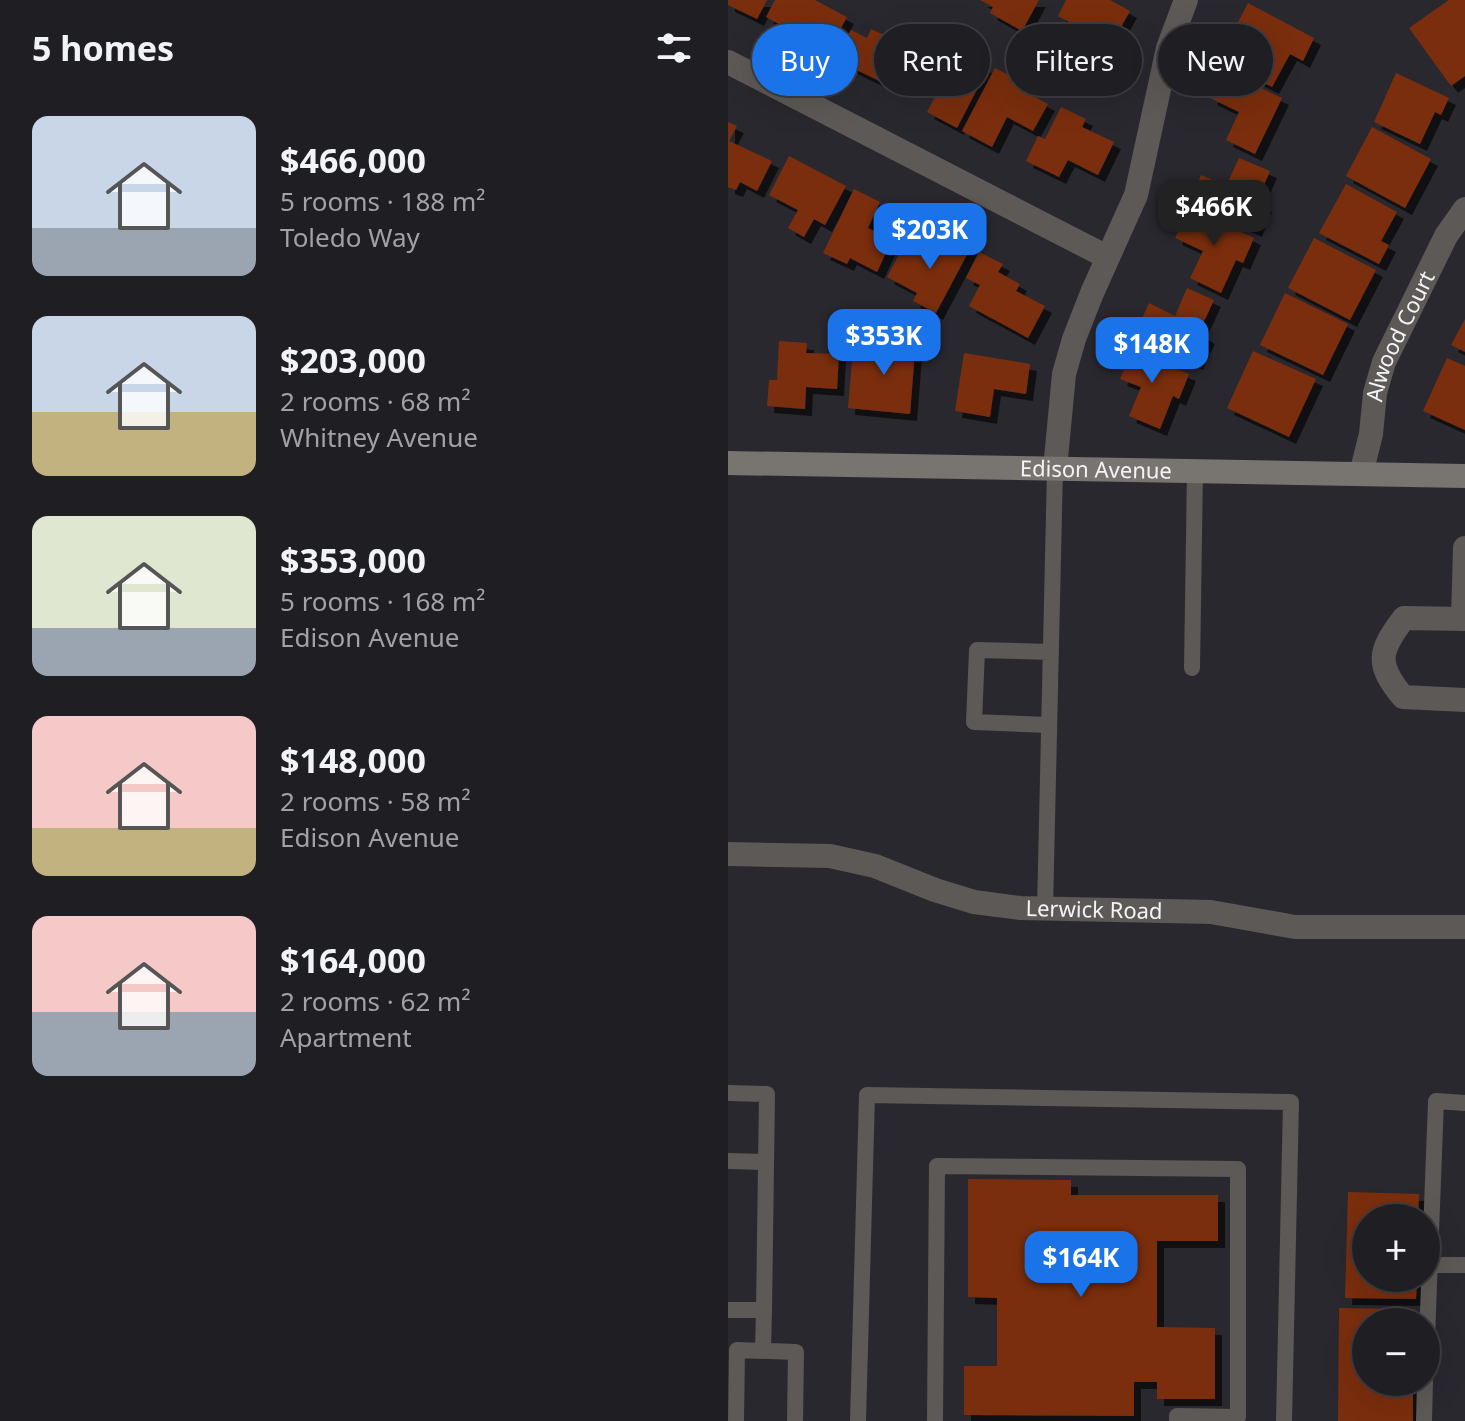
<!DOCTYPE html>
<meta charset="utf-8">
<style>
:root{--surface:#1f1e23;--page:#27272b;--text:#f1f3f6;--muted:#a1a2a6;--line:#3c3c41;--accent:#1a73e8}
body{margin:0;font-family:"Noto Sans",sans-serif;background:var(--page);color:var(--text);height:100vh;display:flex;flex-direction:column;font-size:30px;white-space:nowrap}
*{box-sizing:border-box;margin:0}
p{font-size:26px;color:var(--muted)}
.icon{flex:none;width:44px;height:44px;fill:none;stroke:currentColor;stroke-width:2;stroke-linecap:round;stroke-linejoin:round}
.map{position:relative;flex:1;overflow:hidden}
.panel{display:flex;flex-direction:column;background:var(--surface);width:728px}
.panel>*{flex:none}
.hud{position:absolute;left:24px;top:24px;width:592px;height:72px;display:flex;gap:16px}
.buttons{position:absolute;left:624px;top:1204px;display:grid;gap:16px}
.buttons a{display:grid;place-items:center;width:88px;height:88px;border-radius:50%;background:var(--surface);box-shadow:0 8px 32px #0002,0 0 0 2px var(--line);font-size:40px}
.price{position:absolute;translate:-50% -68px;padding:0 18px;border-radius:16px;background:var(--accent);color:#fff;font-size:26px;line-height:52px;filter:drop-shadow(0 2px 4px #0008)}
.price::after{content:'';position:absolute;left:50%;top:48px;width:24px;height:18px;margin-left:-12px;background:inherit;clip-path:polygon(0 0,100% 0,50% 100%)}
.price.on{background:#222;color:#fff}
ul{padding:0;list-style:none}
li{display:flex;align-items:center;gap:24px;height:200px;padding:0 32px}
li span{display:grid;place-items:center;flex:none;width:224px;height:160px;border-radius:16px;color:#555}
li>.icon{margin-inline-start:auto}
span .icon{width:96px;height:96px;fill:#fffc;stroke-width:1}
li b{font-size:34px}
h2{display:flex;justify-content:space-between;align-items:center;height:96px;padding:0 32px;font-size:34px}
.pill{padding:0 28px;border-radius:36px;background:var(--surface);box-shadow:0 8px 32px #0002,0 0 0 2px var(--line);font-size:28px;line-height:72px}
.pill.on{background:var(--accent);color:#fff}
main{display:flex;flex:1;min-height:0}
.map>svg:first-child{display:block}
</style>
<main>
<section class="panel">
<h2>5 homes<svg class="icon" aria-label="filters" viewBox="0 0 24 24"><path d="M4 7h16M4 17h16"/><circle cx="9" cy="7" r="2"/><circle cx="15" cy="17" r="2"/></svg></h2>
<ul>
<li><span style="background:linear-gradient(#c9d6e8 70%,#9aa5b1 0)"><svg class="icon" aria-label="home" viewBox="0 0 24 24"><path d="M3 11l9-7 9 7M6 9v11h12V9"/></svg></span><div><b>$466,000</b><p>5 rooms · 188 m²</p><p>Toledo Way</p></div></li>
<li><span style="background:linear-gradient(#c9d6e8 60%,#c2b280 0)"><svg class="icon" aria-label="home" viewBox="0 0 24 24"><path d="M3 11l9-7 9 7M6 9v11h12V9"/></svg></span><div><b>$203,000</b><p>2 rooms · 68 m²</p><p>Whitney Avenue</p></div></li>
<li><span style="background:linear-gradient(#dfe7d0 70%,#9aa5b1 0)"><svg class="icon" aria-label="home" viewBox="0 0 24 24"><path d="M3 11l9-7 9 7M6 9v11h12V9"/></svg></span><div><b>$353,000</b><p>5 rooms · 168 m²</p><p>Edison Avenue</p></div></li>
<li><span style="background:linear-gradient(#f6c9c9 70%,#c2b280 0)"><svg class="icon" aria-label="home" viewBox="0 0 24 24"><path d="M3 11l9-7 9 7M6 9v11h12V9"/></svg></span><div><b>$148,000</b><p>2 rooms · 58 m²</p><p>Edison Avenue</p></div></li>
<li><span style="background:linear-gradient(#f6c9c9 60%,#9aa5b1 0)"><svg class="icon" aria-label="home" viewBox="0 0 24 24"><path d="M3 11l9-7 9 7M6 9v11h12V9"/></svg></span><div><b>$164,000</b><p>2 rooms · 62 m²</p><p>Apartment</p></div></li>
</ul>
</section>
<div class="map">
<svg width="737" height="1421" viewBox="0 0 737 1421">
<defs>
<filter id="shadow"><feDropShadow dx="7" dy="7" stdDeviation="0" flood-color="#0009"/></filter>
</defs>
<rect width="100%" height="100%" fill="#29282f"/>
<path fill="#7a2e11" filter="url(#shadow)" d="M 0,0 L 39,0 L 29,19 L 0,5 Z
M 47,0 L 87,0 L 119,17 L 97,57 L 71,43 L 75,37 L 38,17 Z
M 252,0 L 311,0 L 294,31 L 262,13 L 265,7 Z
M 338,0 L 382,0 L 402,11 L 383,45 L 330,16 Z
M 721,0 L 737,0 L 737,76 L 723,86 L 681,28 Z
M 520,3 L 586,38 L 575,61 L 562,54 L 544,87 L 519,74 L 533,47 L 505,32 Z
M 143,29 L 167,40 L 170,33 L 193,43 L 170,90 L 108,60 L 123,30 L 139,38 Z
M 203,38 L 260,68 L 229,128 L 199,112 L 214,83 L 187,69 Z
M 267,68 L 292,81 L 288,87 L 320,104 L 305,131 L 279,117 L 264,147 L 234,131 Z
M 496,71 L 554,98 L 527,154 L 498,140 L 511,112 L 482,98 Z
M 668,73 L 721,98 L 713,115 L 707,112 L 692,144 L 646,122 Z
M 333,107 L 358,119 L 354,127 L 386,142 L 370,175 L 340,160 L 331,177 L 298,161 L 310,136 L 317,139 Z
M 0,122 L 9,126 L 1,141 L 44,161 L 29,191 L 12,182 L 8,190 L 0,187 Z
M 644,127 L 703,159 L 677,208 L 618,176 Z
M 61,156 L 118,186 L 97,225 L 86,219 L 76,237 L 60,228 L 70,210 L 41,195 Z
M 511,158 L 542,171 L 529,201 L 537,205 L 527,230 L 462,201 L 473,175 L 498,186 Z
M 618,184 L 669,212 L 653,241 L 661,245 L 651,264 L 591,233 Z
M 126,189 L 152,202 L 140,228 L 164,240 L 149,272 L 122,258 L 119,264 L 95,253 Z
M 461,208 L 526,238 L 515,263 L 508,260 L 493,293 L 462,278 L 475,251 L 447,238 Z
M 215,233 L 243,247 L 208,313 L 185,301 L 189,293 L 159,277 L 175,247 L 201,260 Z
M 586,238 L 648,270 L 622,320 L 560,288 Z
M 251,252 L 275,264 L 270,272 L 292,284 L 288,291 L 317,306 L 300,338 L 241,306 L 252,285 L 238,278 Z
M 459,288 L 486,300 L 471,332 L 480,337 L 468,363 L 407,334 L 421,303 L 447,316 Z
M 557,293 L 620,324 L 595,375 L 532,345 Z
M 737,319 L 737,352 L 723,345 Z
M 154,335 L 188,338 L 182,414 L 120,408 L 125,349 L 153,351 Z
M 51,341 L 79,343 L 78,353 L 111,354 L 109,389 L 78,387 L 77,409 L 39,406 L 41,380 L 49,380 Z
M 406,344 L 431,353 L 428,361 L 461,374 L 451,399 L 445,396 L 432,429 L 401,416 L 413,387 L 392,379 Z
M 525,351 L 588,379 L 561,437 L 499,408 Z
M 236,353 L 302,364 L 298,394 L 266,389 L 262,417 L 227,411 Z
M 719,358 L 737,366 L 737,430 L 695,411 Z
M 240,1179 L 343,1180 L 343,1195 L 490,1195 L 490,1241 L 429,1241 L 429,1327 L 487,1328 L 487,1399 L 429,1399 L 429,1382 L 406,1382 L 406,1416 L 236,1415 L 236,1366 L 269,1366 L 269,1298 L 240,1297 Z
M 620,1192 L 691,1194 L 690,1218 L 638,1218 L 638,1278 L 689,1278 L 688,1299 L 617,1298 Z
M 611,1308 L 686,1309 L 686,1322 L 638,1322 L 638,1382 L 685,1382 L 685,1421 L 610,1421 Z"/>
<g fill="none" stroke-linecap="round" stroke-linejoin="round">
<path stroke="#5c5956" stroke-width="16" d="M 464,668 L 467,471
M 321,725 L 246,722 L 249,650 L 323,652
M 317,909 L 327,469
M 0,1093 L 39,1094 L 36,1310 L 0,1310
M 0,1161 L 38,1162
M 702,1265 L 737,1265
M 35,1350 L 36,1310
M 698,1364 L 708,1101 L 737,1103
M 8,1421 L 9,1350 L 68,1352 L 67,1421
M 130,1421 L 139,1095 L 563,1102 L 556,1421
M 207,1421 L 209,1166 L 510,1169 L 510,1417 L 449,1416 L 449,1421
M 696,1421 L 697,1382"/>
<g stroke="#5c5956" stroke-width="24">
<path d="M 0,62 L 379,257"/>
<path d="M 327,469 L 336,374 L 346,339 L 364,293 L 408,195 L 440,48 L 458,0"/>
<path id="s1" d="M 633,474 L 643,434 L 647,393 L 656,362 L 718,236 L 737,209"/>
<path d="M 735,619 L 737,548"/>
<path d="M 737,619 L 676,618 C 650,652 648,664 675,697 L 737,700"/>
<path id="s2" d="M 0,854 L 102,856 L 147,866 L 207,890 L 246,902 L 292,908 L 483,912 L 567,927 L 737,927"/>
</g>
<path stroke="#78746f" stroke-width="24" id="s3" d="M 0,463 L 737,476"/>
</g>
<g text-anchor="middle" stroke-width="8" stroke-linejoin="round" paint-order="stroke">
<g font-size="22" fill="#f4f3f8" stroke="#201e26">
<text dy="8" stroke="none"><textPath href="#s1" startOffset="144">Alwood Court</textPath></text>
<text dy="8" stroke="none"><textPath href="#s3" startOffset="368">Edison Avenue</textPath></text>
<text dy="8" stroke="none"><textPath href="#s2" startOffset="374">Lerwick Road</textPath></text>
</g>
</g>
</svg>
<div class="buttons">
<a>+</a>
<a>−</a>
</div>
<b class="price on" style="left:486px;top:248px">$466K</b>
<b class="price" style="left:202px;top:271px">$203K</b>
<b class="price" style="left:156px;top:377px">$353K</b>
<b class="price" style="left:424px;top:385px">$148K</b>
<b class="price" style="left:353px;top:1299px">$164K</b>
<div class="hud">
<a class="pill on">Buy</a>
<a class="pill">Rent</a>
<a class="pill">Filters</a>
<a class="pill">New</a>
</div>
</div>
</main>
